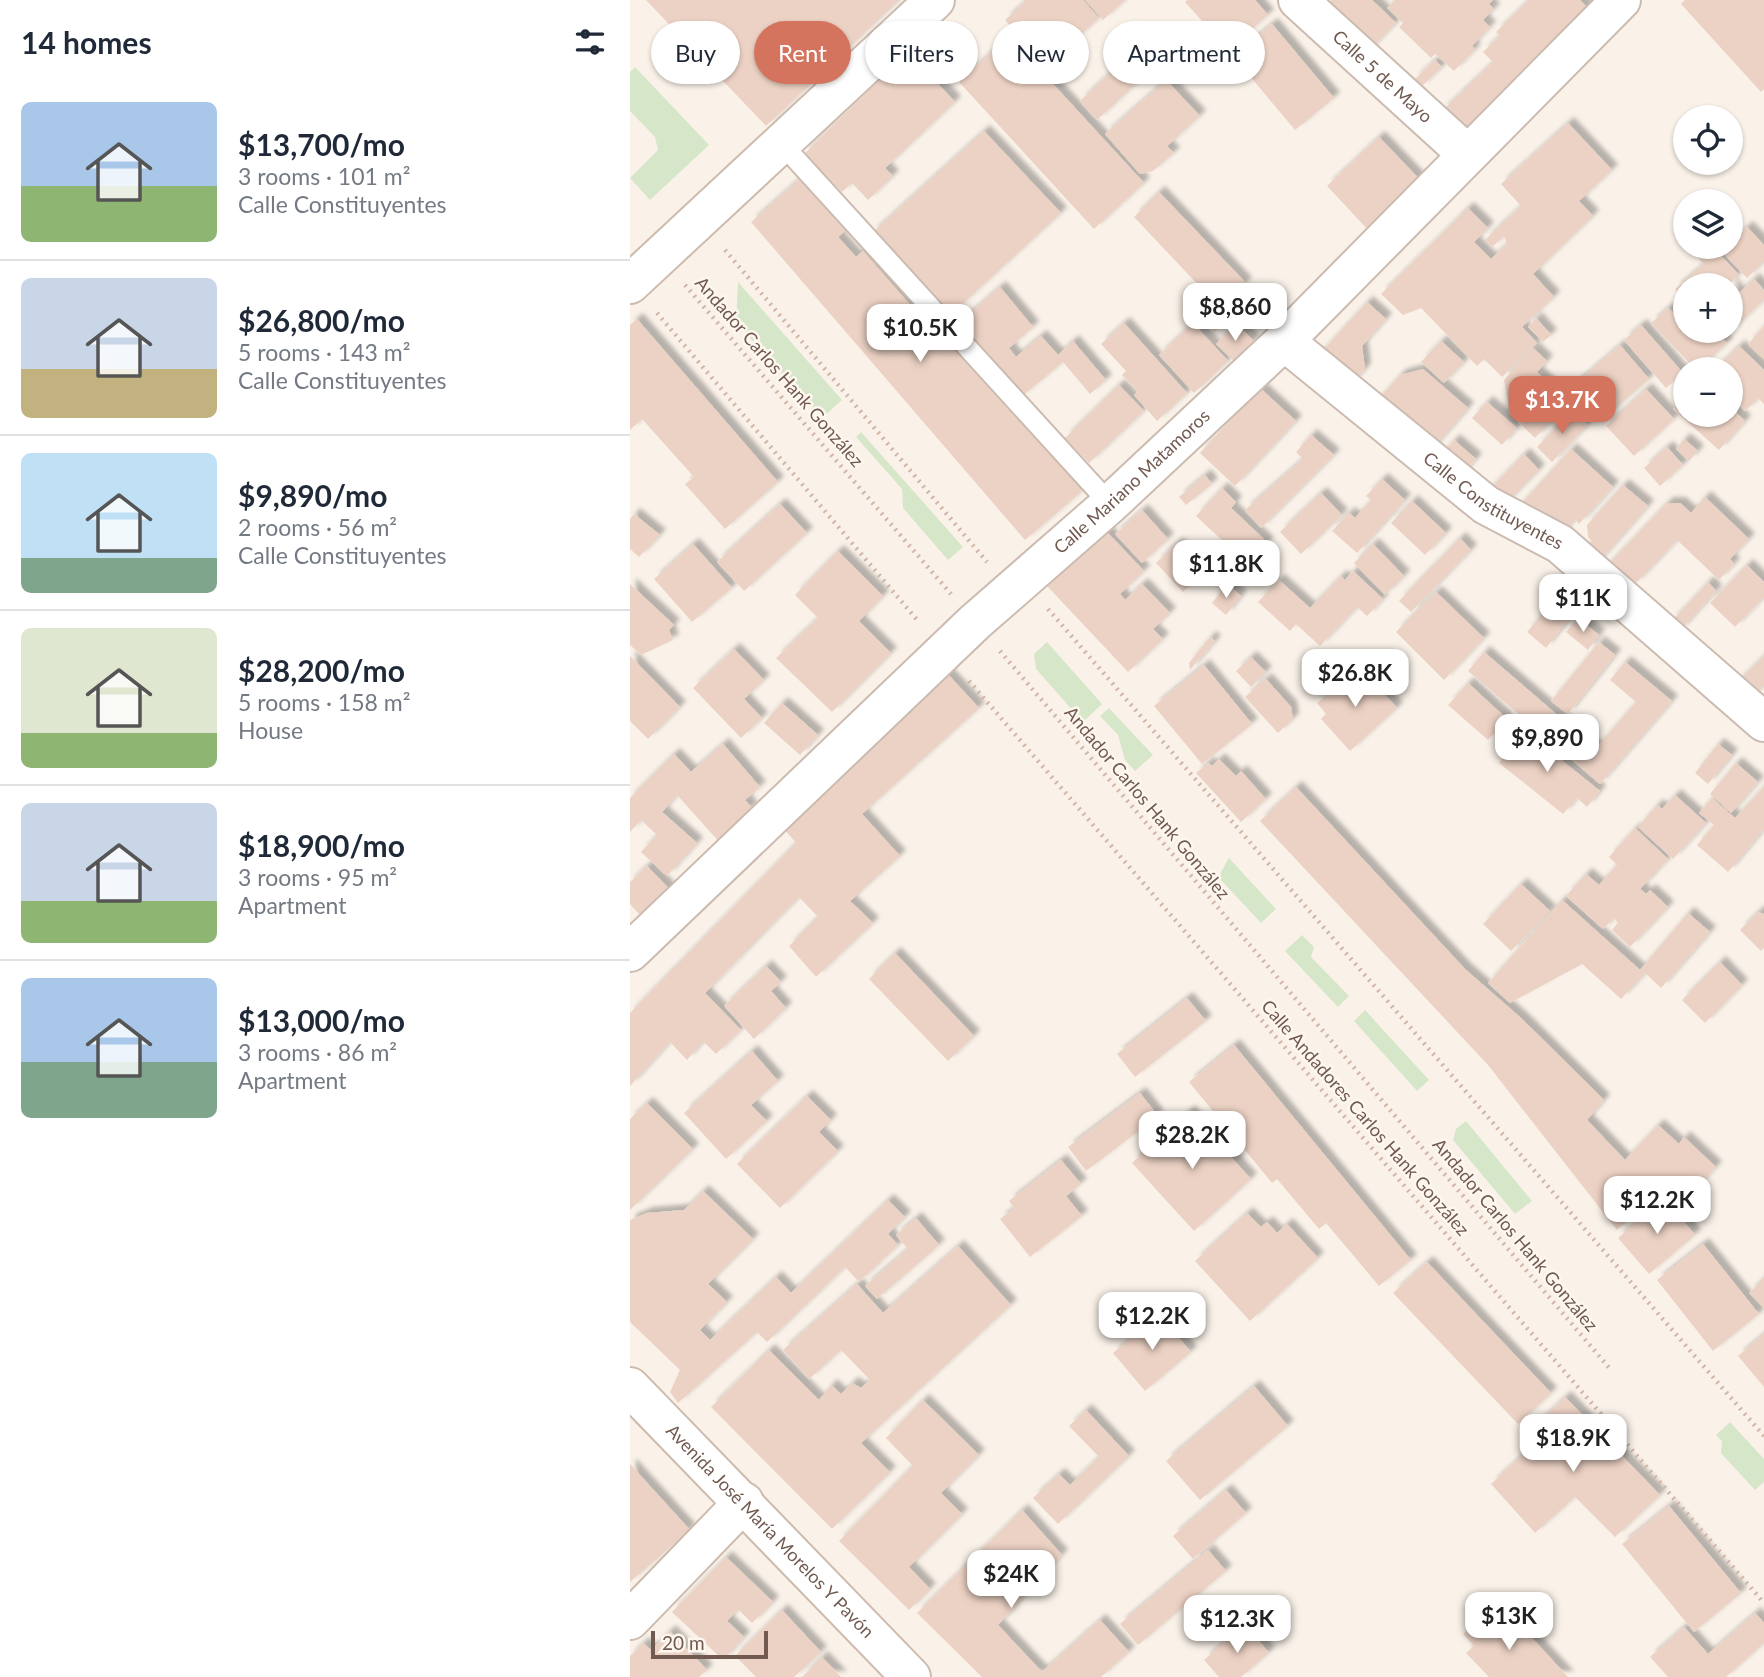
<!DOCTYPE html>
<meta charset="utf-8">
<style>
:root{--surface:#fff;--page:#f2f2f3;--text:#1f2937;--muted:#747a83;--line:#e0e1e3;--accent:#d4745e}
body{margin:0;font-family:Lato,sans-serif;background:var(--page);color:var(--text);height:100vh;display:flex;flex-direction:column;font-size:26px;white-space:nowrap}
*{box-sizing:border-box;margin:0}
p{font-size:23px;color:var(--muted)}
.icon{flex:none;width:38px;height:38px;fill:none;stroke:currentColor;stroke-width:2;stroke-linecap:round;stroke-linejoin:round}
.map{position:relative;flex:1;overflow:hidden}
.panel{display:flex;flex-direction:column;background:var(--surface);width:630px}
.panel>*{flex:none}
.hud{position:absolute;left:21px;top:21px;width:665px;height:63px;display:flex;gap:14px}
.tools{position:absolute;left:1043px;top:105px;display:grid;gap:14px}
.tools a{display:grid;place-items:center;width:70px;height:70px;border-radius:50%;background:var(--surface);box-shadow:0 2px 5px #0004;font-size:35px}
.scale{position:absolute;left:21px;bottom:18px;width:117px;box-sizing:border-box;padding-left:7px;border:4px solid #715a50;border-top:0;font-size:19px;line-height:24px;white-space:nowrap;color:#715a50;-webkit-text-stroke:5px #fdf7ef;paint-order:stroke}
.price{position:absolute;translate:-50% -60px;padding:0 16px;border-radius:14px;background:#fff;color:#222;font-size:23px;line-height:46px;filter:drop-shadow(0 2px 4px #0008)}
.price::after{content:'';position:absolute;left:50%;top:42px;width:21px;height:16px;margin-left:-10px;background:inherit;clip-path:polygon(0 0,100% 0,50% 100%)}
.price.active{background:var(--accent);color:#fff}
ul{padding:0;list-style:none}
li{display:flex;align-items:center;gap:21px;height:175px;padding:0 21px}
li+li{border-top:2px solid var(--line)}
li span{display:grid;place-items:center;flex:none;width:196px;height:140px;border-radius:10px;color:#555}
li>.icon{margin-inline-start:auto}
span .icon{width:84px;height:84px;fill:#fffc;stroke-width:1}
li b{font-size:30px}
h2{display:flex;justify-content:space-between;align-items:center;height:84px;padding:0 21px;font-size:30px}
.tag{padding:0 24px;border-radius:32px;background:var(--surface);box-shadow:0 2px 5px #0004;font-size:24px;line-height:63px}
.tag.active{background:var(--accent);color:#fff}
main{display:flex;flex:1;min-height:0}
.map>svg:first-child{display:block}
</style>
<main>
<section class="panel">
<h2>14 homes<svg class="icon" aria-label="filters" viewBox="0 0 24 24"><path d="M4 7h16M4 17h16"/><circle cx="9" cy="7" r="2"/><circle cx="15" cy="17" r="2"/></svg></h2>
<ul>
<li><span style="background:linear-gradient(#a9c7e8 60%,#8fb573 0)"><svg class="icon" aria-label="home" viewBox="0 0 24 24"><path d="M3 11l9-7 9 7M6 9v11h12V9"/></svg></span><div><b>$13,700/mo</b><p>3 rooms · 101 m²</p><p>Calle Constituyentes</p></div></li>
<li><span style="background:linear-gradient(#c9d6e8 65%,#c2b280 0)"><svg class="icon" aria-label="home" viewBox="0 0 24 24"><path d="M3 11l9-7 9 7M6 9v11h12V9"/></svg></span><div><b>$26,800/mo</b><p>5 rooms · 143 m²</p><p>Calle Constituyentes</p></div></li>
<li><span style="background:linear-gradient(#bfe0f5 75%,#7fa58c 0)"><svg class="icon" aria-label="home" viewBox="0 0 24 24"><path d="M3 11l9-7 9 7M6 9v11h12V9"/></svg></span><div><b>$9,890/mo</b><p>2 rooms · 56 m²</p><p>Calle Constituyentes</p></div></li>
<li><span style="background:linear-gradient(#dfe7d0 75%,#8fb573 0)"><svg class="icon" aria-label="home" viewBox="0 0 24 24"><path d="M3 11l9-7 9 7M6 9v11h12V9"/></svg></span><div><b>$28,200/mo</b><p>5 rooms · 158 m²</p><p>House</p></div></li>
<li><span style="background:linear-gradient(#c9d6e8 70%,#8fb573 0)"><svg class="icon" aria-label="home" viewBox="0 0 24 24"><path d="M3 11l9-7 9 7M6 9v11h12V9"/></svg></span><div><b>$18,900/mo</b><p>3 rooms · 95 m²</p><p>Apartment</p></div></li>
<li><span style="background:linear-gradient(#a9c7e8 60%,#7fa58c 0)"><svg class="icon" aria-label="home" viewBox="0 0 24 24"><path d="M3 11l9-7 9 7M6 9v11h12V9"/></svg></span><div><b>$13,000/mo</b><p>3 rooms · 86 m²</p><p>Apartment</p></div></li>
</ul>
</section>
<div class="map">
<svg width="1134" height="1677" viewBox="0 0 1134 1677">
<defs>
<filter id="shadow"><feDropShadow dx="6" dy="-6" stdDeviation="2" flood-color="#0004"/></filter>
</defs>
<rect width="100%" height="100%" fill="#faf2e9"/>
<path fill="#d6e6c9" d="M 5,67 L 79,145 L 20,200 L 0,178 L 28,150 L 25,137 L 0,111 L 0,72 Z
M 108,282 L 212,400 L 192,418 L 106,322 Z
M 231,432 L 333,547 L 318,560 L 273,508 L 272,489 L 226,437 Z
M 417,642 L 472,704 L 453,722 L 406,669 L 404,654 Z
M 479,708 L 523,755 L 505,771 L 495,760 L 488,735 L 470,716 Z
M 599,858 L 646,909 L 631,923 L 590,879 L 591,872 Z
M 672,935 L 684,947 L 681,957 L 719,996 L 708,1007 L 655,951 Z
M 735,1010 L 799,1080 L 787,1091 L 724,1021 Z
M 836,1121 L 902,1201 L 885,1214 L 823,1140 L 826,1129 Z
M 1100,1422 L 1134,1459 L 1134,1482 L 1125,1490 L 1091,1453 L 1092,1441 L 1086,1435 Z"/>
<path fill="#ecd2c4" filter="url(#shadow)" d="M 16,0 L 269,0 L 136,126 Z
M 397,0 L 453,0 L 469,18 L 416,66 L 375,20 Z
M 455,0 L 495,0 L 473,20 Z
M 557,0 L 625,0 L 638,15 L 598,50 L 555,2 Z
M 703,0 L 742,0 L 766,23 L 738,52 L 694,9 Z
M 765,0 L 863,0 L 859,4 L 864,9 L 853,20 L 860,27 L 842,46 L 845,49 L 824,71 L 805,54 L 801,58 L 769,27 L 773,23 L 757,8 Z
M 899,0 L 950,0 L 963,14 L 837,137 L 812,111 L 863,62 L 853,52 L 870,36 L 866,32 Z
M 1055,0 L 1134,0 L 1134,89 L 1131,92 L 1051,4 Z
M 642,24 L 704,98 L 665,130 L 603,56 Z
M 379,36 L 514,183 L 464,229 L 329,82 Z
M 278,52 L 325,102 L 255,168 L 263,176 L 238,200 L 222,183 L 212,192 L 174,154 Z
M 496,58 L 513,77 L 467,120 L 450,101 Z
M 805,60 L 812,67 L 791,87 L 784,80 Z
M 536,80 L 570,116 L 537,146 L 544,153 L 523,171 L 510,174 L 475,134 Z
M 938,123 L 982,170 L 949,201 L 963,216 L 903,274 L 924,297 L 892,327 L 907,343 L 872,377 L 854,359 L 847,366 L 791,308 L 773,315 L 751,294 L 838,208 L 858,228 L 844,242 L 861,259 L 877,244 L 874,236 L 862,247 L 855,240 L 891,206 L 871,184 Z
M 354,131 L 431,213 L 319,316 L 242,233 Z
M 749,137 L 793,183 L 740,232 L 697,186 Z
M 171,178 L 216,230 L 208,237 L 226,257 L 233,251 L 310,339 L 317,333 L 452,491 L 395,540 L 121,222 Z
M 529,192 L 616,283 L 590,308 L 504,217 Z
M 1117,227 L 1134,245 L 1134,262 L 1117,278 L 1091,251 L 1101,247 L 1101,242 Z
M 1058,247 L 1083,247 L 1109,275 L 1100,283 L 1109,293 L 1124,279 L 1134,290 L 1134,300 L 1101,331 L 1101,285 L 1055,285 L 1055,301 L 1045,289 L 1074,264 Z
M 370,287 L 403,327 L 379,348 L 386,357 L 411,336 L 428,355 L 443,341 L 476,380 L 460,394 L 433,362 L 391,397 L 328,324 Z
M 574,297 L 596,321 L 585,332 L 561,309 Z
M 737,302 L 756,319 L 732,346 L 735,369 L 717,389 L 685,359 Z
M 1038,308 L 1045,314 L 1050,310 L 1055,315 L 1055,331 L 1085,331 L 1097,343 L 1069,369 L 1065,369 L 1021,323 Z
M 906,318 L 921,335 L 913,342 L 898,327 Z
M 7,319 L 148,482 L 95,529 L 55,484 L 64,477 L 12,419 L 0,430 L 0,325 Z
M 494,323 L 557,393 L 527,421 L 504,395 L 508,391 L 492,375 L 496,371 L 471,344 Z
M 563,323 L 598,361 L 564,393 L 529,355 Z
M 607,324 L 624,341 L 604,361 L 586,344 Z
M 1011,325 L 1053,373 L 1036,388 L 994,340 Z
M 1134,326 L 1134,359 L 1118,344 Z
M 811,341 L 834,362 L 814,383 L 791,362 Z
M 990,345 L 1019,379 L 974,418 L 945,384 Z
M 1109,346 L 1134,370 L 1134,404 L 1128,398 L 1115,411 L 1101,397 L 1101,369 L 1085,369 Z
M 903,348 L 917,361 L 907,372 L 939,403 L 905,438 L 880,414 L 874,380 Z
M 793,369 L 838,408 L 800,452 L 745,403 L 770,375 Z
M 489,385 L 514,411 L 459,463 L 435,438 Z
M 630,388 L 666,421 L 605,486 L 570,453 Z
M 1016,389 L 1044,419 L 1004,456 L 976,426 Z
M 1055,396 L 1055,415 L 1101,415 L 1101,408 L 1115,421 L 1089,450 L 1043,409 Z
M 857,402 L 887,428 L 872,445 L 842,418 Z
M 943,410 L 958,425 L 922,462 L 907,447 Z
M 681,435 L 704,455 L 631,528 L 615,510 L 673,459 L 666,452 Z
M 1054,439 L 1068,451 L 1059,461 L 1046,449 Z
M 824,440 L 846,459 L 831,476 L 809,457 Z
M 1037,447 L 1053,465 L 1030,486 L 1014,468 Z
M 941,449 L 983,487 L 949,524 L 945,519 L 931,535 L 883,513 Z
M 894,454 L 909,470 L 873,506 L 856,493 Z
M 575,475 L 582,484 L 556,505 L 549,497 Z
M 752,479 L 775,500 L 727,553 L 702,531 L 719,513 L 725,518 L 741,500 L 736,496 Z
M 993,485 L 1018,506 L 964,567 L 950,555 L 962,541 L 958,537 L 957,525 Z
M 592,488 L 606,502 L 601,508 L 638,543 L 626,556 L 633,562 L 625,571 L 566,516 Z
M 691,493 L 712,515 L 671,554 L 650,532 Z
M 1075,497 L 1119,539 L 1100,559 L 1104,564 L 1089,580 L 1047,540 L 1007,582 L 991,588 L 973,570 L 1037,503 L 1050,503 L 1061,513 Z
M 782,501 L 816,533 L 795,555 L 761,523 Z
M 150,504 L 177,533 L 114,591 L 87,562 Z
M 512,510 L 538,539 L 512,563 L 485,534 Z
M 4,514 L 30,535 L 9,557 L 0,549 L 0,519 Z
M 476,531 L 514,571 L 490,594 L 495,600 L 512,584 L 540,613 L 523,629 L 533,639 L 498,672 L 417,586 Z
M 830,538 L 841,550 L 781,612 L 769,601 Z
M 547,543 L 574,572 L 553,592 L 526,563 Z
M 63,544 L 102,588 L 62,622 L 24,579 Z
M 743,544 L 774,576 L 755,595 L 724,563 Z
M 208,551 L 253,596 L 229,621 L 261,653 L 202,712 L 146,658 L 188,618 L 165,595 Z
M 1117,565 L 1134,582 L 1134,597 L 1105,627 L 1080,603 Z
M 723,571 L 753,599 L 737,616 L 727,607 L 690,646 L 666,624 L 660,631 L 628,602 L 649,580 L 680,608 L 711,576 L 715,580 Z
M 1078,582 L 1086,591 L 1050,631 L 1041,622 Z
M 0,584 L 44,625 L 39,630 L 43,640 L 11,655 L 0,645 Z
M 597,584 L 611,596 L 596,615 L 582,603 Z
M 806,592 L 854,638 L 814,680 L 766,632 Z
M 924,600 L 942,615 L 916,648 L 897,632 Z
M 948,618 L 969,635 L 958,650 L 936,632 Z
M 580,637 L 585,641 L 560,670 L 559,663 Z
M 969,642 L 985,655 L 938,714 L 921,701 Z
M 104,649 L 134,680 L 114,699 L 132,718 L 111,738 L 63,688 Z
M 854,652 L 966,748 L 1006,702 L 980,680 L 995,662 L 1042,701 L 970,784 L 838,671 Z
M 0,656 L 50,707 L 18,739 L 0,721 Z
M 1134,656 L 1134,686 L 1119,700 L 1104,686 Z
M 621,657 L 636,672 L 621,687 L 606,671 Z
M 574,665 L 622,724 L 572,764 L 524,706 Z
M 730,668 L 767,708 L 720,751 L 691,719 L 696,714 L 687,703 Z
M 313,669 L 349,708 L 232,814 L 270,856 L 220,901 L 243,923 L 186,977 L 159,946 L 188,917 L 169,897 L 75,993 L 111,1030 L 86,1054 L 73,1041 L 57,1060 L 40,1042 L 0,1086 L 0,1013 L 166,843 L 147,821 Z
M 636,679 L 661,707 L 663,719 L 648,733 L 615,697 Z
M 838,683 L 877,719 L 858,740 L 818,705 Z
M 152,703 L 188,735 L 170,755 L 134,723 Z
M 895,731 L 970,791 L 957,807 L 947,798 L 933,814 L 869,763 Z
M 93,744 L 130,787 L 115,800 L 122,808 L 106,822 L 110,827 L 91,844 L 47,795 L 32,812 L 67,843 L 37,876 L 11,852 L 27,835 L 11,820 L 0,832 L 0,798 L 44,754 L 61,772 Z
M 1088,744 L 1102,755 L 1078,784 L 1065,773 Z
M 589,759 L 606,776 L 611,771 L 636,799 L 611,822 L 566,773 L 578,763 L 582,766 Z
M 1106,763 L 1128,782 L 1101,813 L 1080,794 Z
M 666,787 L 835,969 L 892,1019 L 974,1100 L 957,1120 L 995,1160 L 1028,1125 L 1049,1144 L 1054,1137 L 1086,1167 L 1047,1209 L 1024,1188 L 1029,1194 L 987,1230 L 858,1065 L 630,821 Z
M 1134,787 L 1134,829 L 1098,872 L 1067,845 L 1084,825 L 1069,813 L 1082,798 L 1105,818 Z
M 1045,795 L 1076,823 L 1043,859 L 1008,827 L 1027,805 L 1032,809 Z
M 1005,828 L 1038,859 L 1010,889 L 1016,894 L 1020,890 L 1038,907 L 1000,947 L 982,930 L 988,923 L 984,918 L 973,929 L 936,896 L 956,874 L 969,885 L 987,865 L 979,857 Z
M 17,866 L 46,896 L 17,923 L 0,904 L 0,882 Z
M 891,884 L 920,911 L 881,951 L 853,924 Z
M 932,900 L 1010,970 L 1058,913 L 1080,932 L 1031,988 L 1015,973 L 991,999 L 952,964 L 880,1003 L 858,983 Z
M 1128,912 L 1134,914 L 1134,948 L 1131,951 L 1110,930 Z
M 265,953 L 344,1036 L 318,1061 L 239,979 Z
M 1090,962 L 1112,985 L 1075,1023 L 1052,1000 Z
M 136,966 L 151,982 L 141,991 L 156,1008 L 124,1039 L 94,1006 Z
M 557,998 L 576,1021 L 505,1077 L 487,1054 Z
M 604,1045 L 781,1260 L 749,1286 L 696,1223 L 689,1229 L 647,1179 L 642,1183 L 559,1082 Z
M 122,1051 L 148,1081 L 121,1105 L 137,1121 L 96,1159 L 54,1113 Z
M 510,1093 L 528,1116 L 456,1171 L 438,1147 Z
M 177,1096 L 201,1120 L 189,1132 L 208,1151 L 150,1208 L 107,1164 Z
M 17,1103 L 63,1149 L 0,1210 L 0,1119 Z
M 559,1111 L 621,1179 L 564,1231 L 502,1163 Z
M 431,1160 L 451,1184 L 436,1196 L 452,1216 L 400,1257 L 370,1219 L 384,1208 L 379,1201 Z
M 73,1191 L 123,1239 L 78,1284 L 97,1302 L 70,1330 L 80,1340 L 146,1277 L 161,1293 L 258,1200 L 275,1217 L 258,1234 L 268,1245 L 229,1282 L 215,1267 L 137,1342 L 127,1332 L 48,1403 L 40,1392 L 50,1370 L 0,1322 L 0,1220 L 17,1213 L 54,1210 Z
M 1035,1198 L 1065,1235 L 1019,1274 L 988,1238 Z
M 617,1213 L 631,1227 L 637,1222 L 647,1233 L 657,1224 L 688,1258 L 620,1321 L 565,1261 Z
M 286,1218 L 309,1245 L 247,1299 L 235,1286 L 278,1249 L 266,1235 Z
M 1073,1244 L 1129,1314 L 1083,1351 L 1027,1280 Z
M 328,1246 L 381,1305 L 231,1443 L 260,1472 L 202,1529 L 81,1407 L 139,1350 L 189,1400 L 201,1385 L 211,1394 L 222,1383 L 231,1388 L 240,1380 L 211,1350 L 179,1379 L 153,1350 L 227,1284 L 253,1313 Z
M 797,1262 L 921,1393 L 888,1424 L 763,1293 Z
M 1134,1278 L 1134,1308 L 1119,1293 Z
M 528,1314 L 561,1352 L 515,1391 L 483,1353 Z
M 1134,1334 L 1134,1387 L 1108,1356 Z
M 624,1386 L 658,1426 L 570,1500 L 536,1461 Z
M 935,1397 L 1030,1495 L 985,1537 L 945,1497 L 905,1533 L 861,1484 L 899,1449 L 890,1440 Z
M 293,1400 L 349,1455 L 311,1493 L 332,1514 L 279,1567 L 300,1589 L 279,1610 L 209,1541 L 283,1466 L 256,1438 Z
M 456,1410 L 499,1456 L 428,1524 L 403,1498 L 429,1474 L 440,1485 L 469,1457 L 439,1426 Z
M 0,1464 L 60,1530 L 0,1582 Z
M 596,1490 L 616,1513 L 563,1559 L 543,1536 Z
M 1039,1506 L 1111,1593 L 1064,1632 L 992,1544 Z
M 392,1510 L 432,1555 L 368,1625 L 412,1672 L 470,1620 L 499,1652 L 471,1677 L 352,1677 L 287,1613 Z
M 578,1550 L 596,1571 L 508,1645 L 490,1624 Z
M 96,1557 L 143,1602 L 122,1623 L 108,1609 L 97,1621 L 114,1637 L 93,1660 L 42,1612 Z
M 152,1610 L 191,1652 L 164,1677 L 126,1677 L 105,1656 Z
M 856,1613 L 874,1631 L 890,1625 L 938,1677 L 859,1677 L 836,1653 L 844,1646 L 833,1634 Z
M 1125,1613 L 1134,1623 L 1134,1643 L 1096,1677 L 1038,1677 L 1020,1657 L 1054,1627 L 1078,1654 Z
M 615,1624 L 639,1653 L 611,1677 L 589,1677 L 574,1660 Z
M 40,1631 L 77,1670 L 69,1677 L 0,1677 L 0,1656 L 13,1643 L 21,1650 Z
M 192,1657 L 211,1677 L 172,1677 Z"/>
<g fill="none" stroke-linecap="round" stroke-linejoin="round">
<defs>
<path id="lane" d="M 152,144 L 480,504"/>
<g id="street">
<path id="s1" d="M 668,0 L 837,154"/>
<path id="s2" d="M 654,341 L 856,505 L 930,544 L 1134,722"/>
<path id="s3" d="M 0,952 L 345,622 L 480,504 L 654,341 L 991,0"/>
</g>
<g id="secondary">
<path d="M 0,284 L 305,0"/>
<path id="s4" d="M 0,1387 L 281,1677"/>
<path d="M 0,1620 L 114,1502"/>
</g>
</defs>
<use href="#lane" stroke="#cbbbb0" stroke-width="23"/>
<use href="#street" stroke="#cbbbb0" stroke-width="42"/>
<use href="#secondary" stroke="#cdbbae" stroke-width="42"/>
<path stroke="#d1b6a7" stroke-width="4.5" stroke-dasharray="2 5" stroke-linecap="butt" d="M 95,250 L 357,562
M 55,285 L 321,594
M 27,313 L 288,621
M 418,609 L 1134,1436
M 370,651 L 981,1370
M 339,681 L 1134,1603"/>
<use href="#lane" stroke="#fff" stroke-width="19"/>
<use href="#street" stroke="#fff" stroke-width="38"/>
<use href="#secondary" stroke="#fff" stroke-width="38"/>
</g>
<g text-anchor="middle" stroke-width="5" stroke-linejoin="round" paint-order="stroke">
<g font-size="18" fill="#715a50" stroke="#fdf7ef">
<text dy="6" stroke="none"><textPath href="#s1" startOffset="114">Calle 5 de Mayo</textPath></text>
<text transform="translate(149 372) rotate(49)" y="6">Andador Carlos Hank González</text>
<text dy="6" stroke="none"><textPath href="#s3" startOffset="688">Calle Mariano Matamoros</textPath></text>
<text dy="6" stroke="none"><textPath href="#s2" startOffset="264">Calle Constituyentes</textPath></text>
<text transform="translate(517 803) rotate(50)" y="6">Andador Carlos Hank González</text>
<text transform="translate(735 1118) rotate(49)" y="6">Calle Andadores Carlos Hank González</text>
<text transform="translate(885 1235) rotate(50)" y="6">Andador Carlos Hank González</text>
<text dy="6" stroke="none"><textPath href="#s4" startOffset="201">Avenida José María Morelos Y Pavón</textPath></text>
</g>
</g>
</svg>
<div class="tools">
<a><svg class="icon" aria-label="locate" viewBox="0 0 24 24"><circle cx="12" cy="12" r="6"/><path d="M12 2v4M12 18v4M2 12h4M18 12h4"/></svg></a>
<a><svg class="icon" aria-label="layers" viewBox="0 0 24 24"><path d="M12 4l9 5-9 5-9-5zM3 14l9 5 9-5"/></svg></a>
<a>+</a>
<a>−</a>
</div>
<div class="scale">20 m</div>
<b class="price" style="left:605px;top:343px">$8,860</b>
<b class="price" style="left:290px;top:364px">$10.5K</b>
<b class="price active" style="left:932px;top:436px">$13.7K</b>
<b class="price" style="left:596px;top:600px">$11.8K</b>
<b class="price" style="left:953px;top:634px">$11K</b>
<b class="price" style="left:725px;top:709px">$26.8K</b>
<b class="price" style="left:917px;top:774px">$9,890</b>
<b class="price" style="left:562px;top:1171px">$28.2K</b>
<b class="price" style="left:1027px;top:1236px">$12.2K</b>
<b class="price" style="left:522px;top:1352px">$12.2K</b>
<b class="price" style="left:943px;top:1474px">$18.9K</b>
<b class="price" style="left:381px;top:1610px">$24K</b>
<b class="price" style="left:879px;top:1652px">$13K</b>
<b class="price" style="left:607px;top:1655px">$12.3K</b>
<div class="hud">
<a class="tag">Buy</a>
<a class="tag active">Rent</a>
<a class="tag">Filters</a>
<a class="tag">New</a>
<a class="tag">Apartment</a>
</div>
</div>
</main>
